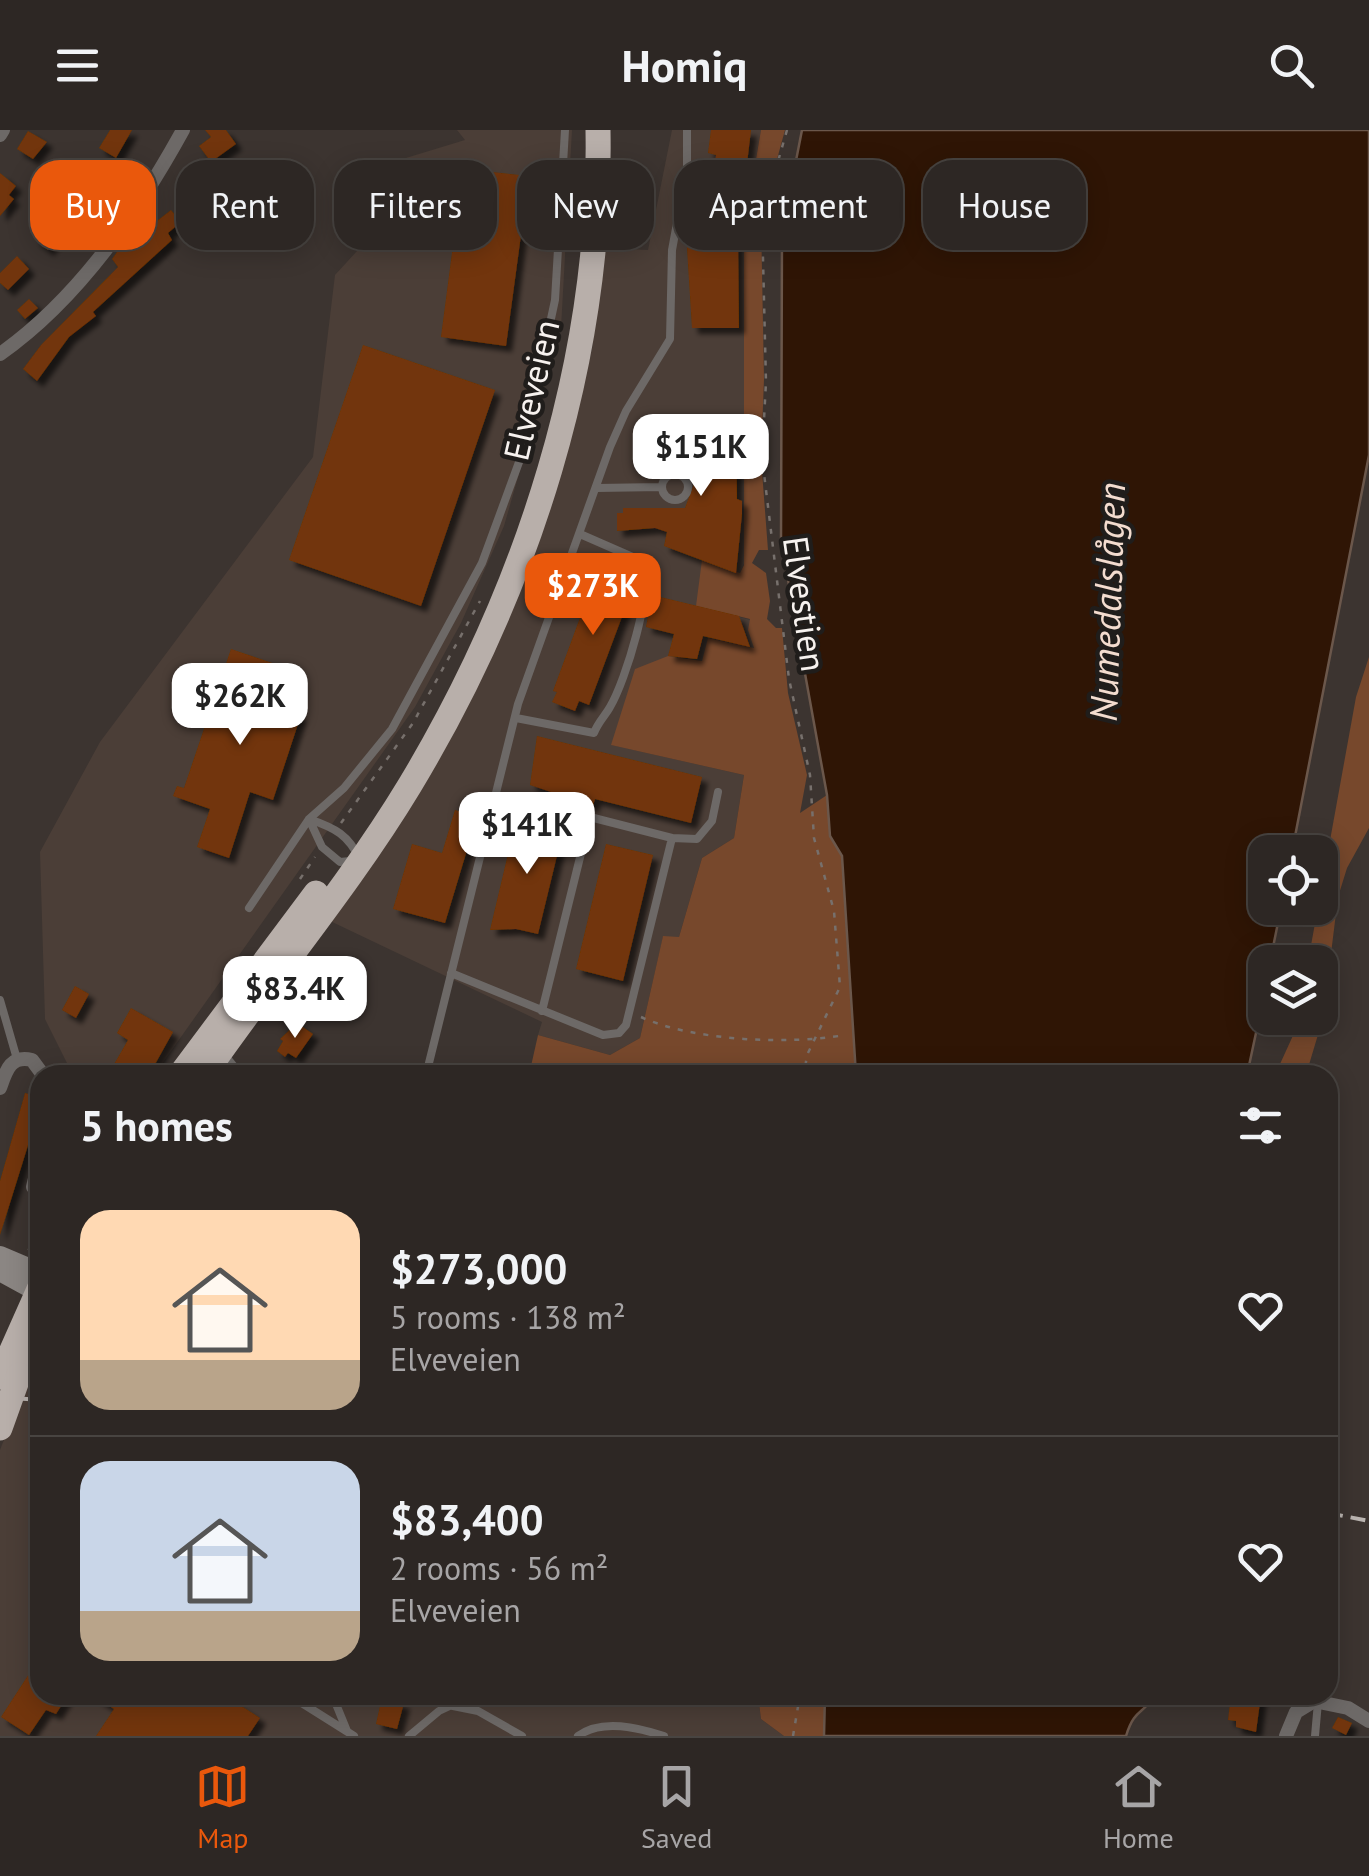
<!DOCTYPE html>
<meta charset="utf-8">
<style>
:root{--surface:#2d2724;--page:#352f2c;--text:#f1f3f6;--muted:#a7a5a6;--line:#484441;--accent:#ea580c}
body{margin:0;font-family:"PT Sans",sans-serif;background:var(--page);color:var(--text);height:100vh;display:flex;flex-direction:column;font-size:38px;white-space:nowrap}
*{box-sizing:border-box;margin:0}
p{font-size:32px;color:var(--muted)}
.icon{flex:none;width:55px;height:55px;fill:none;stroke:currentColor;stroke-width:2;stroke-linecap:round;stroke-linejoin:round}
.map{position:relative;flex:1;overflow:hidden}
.panel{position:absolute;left:30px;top:935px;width:1308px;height:640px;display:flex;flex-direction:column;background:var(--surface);border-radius:30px;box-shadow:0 5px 25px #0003,0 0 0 2px var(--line)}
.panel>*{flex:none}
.hud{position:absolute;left:30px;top:30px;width:1310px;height:90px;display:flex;gap:20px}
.fabs{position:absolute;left:1248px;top:705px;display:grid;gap:20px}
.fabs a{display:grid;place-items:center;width:90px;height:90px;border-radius:20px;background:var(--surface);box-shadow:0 5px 25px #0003,0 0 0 2px var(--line);font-size:50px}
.price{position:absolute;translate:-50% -85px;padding:0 22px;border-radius:20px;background:#fff;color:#222;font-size:32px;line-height:65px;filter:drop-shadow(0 2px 5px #0008)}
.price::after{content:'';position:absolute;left:50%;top:60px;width:30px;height:22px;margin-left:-15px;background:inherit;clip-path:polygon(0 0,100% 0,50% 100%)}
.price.selected{background:var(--accent);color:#fff}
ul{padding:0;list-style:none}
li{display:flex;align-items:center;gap:30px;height:250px;padding:0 50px}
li+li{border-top:2px solid var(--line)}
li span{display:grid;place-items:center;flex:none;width:280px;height:200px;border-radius:30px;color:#555}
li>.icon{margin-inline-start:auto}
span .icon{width:120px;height:120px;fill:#fffc;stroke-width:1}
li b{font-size:42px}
h2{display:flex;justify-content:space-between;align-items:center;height:120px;padding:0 50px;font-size:42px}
.pill{padding:0 35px;border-radius:30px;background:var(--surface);box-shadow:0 5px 25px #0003,0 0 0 2px var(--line);font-size:35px;line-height:90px}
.pill.selected{background:var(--accent);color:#fff}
header{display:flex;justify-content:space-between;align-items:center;height:130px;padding:0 50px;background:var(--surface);font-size:45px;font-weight:700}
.menu{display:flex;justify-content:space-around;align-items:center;height:140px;border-top:2px solid var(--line);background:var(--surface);font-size:28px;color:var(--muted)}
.menu a{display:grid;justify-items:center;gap:5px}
.menu .selected{color:var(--accent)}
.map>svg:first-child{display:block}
</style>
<header><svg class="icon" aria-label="menu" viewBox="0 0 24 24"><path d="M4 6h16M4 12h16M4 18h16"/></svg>Homiq<svg class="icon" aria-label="search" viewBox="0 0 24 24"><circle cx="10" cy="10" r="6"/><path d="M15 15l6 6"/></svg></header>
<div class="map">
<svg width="1369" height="1606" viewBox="0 0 1369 1606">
<defs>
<filter id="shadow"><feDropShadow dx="6" dy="6" stdDeviation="2.5" flood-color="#0009"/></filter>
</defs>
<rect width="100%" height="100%" fill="#3c3430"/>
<path fill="#4b3e37" d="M 457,0 L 572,0 L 561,198 L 504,396 L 461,493 L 415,577 L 154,945 L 73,945 L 45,889 L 40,722 L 100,612 L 313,327 L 335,145 L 380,96 L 396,31 L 465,10 Z
M 672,0 L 761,0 L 744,99 L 744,434 L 740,443 L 696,476 L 751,490 L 754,519 L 702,531 L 680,527 L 636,539 L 612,615 L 744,645 L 734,708 L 702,728 L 679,807 L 663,807 L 640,908 L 610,925 L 538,905 L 542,892 L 328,790 L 382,715 L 571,305 L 592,219 L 605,118 L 648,120 Z
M 40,1217 L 40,1565 L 758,1565 L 761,1589 L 784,1606 L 0,1606 L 0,1320 Z"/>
<path fill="#77482c" d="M 761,0 L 785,0 L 761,88 L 764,249 L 761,328 L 768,420 L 759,420 L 752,433 L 766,443 L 770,471 L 767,489 L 776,498 L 782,498 L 788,563 L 807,645 L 800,683 L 827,665 L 830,706 L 842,726 L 856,945 L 529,945 L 538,905 L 610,925 L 640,908 L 663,806 L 679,807 L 702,728 L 734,708 L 744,645 L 611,615 L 635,539 L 668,526 L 702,531 L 708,508 L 754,518 L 748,500 L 750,489 L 696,476 L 702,430 L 740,443 L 744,435 L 744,99 Z
M 1369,527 L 1369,698 L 1347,738 L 1338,767 L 1323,888 L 1308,938 L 1305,945 L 1275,945 L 1301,888 L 1320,888 L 1320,832 L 1308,832 L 1356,567 Z
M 758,1565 L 825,1565 L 824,1606 L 784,1606 L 761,1589 Z"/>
<path fill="#2f1505" stroke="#6b574b" stroke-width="2.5" d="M 802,0 L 1369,0 L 1369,325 L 1292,722 L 1265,722 L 1265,778 L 1281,778 L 1270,832 L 1265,832 L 1265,861 L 1247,945 L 856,945 L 842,726 L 830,706 L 827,665 L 781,411 L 782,102 Z
M 825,1565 L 1154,1565 C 1144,1585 1135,1577 1126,1606 L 824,1606 Z"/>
<path fill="#723507" filter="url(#shadow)" d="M 110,0 L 132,0 L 116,28 L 99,18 Z
M 205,0 L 226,0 L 236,14 L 211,32 L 199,16 L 211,7 Z
M 711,0 L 751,0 L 747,34 L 738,33 L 737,39 L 715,36 L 716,25 L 708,23 Z
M 28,1 L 47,12 L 33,29 L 17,19 Z
M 87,38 L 101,48 L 83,76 L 67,65 Z
M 463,39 L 529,46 L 506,216 L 441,207 Z
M 0,43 L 16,56 L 9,65 L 14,69 L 0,86 Z
M 171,80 L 181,92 L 168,103 L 172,110 L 93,182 L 96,186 L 69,207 L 37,251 L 23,239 L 41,215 L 118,137 L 112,129 L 117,122 Z
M 51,86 L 65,97 L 48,120 L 34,109 Z
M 96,86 L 108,96 L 98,108 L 87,98 Z
M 706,96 L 718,96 L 718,102 L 738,102 L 739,198 L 692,198 L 686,102 L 706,102 Z
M 17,126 L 29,139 L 8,160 L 0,153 L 0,143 Z
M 29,169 L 38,178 L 25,189 L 17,180 Z
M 363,215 L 495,260 L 421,476 L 289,430 Z
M 682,290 L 736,290 L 737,369 L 742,371 L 742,384 L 736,443 L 664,416 L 667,402 L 655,398 L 617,401 L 617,383 L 623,383 L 623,378 L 685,378 L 700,338 L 682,338 Z
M 613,433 L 629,439 L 625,449 L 635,452 L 589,575 L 579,571 L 575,581 L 552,572 L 557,562 L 553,561 L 598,439 L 609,443 Z
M 652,465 L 739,486 L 750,517 L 703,506 L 697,529 L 668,526 L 674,504 L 646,497 Z
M 231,519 L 290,539 L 278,577 L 301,585 L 273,670 L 250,662 L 229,728 L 197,717 L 210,679 L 173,666 L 177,656 L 184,658 Z
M 537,606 L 702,647 L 691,693 L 595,669 L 593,676 L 530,655 Z
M 455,680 L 477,687 L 445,793 L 393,779 L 412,714 L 442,723 Z
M 517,686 L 563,701 L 538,804 L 516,799 L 490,800 Z
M 606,714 L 653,725 L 623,851 L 576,839 Z
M 75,856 L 89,864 L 76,888 L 62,880 Z
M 131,878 L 173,902 L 149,945 L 113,945 L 113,936 L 128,910 L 117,903 Z
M 297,893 L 313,904 L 296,928 L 288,923 L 285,927 L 277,921 L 283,911 L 280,909 Z
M 25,963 L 40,967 L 40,977 L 0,1105 L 0,1051 Z
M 40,1527 L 40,1565 L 68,1565 L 56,1584 L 46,1580 L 29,1605 L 1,1587 Z
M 92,1565 L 224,1565 L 260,1588 L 248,1606 L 96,1606 L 114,1579 Z
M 1250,1565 L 1261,1565 L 1256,1602 L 1236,1597 L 1236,1591 L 1228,1590 L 1230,1573 L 1249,1574 Z
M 382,1567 L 404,1573 L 397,1599 L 376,1594 Z
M 1338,1587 L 1352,1593 L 1346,1605 L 1332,1598 Z"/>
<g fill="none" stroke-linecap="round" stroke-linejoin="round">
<path stroke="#77706c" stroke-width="2.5" stroke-dasharray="5 8" stroke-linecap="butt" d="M 787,0 L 762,87 L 766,252 L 762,327 L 789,549 L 810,645 L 814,708 L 834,781 L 840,857 L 807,925 L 804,945
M 341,693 L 413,593 L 480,471
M 300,749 L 315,727
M 641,887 C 693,911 789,915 845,905
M 28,1120 L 40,1114
M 793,1606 L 800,1565"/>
<path stroke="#6d6967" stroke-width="8" d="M662 357a13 13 0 1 1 26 0a13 13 0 1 1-26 0Z
M 597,358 L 661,357
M 516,588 L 594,603 C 598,592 605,586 610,577 C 626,550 653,460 644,432 L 580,404
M 309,689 C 335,698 349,705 360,730 L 340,732 L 322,717 Z
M 672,708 L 697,709 L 712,691 L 718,662
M 249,778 L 309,689 L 344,658 L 392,599 L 482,433 L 522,324 L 555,170 L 565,0
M 451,843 L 603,905 L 619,903 L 626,895 L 672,708 L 539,674
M 0,870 L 17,929
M 542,881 L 590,687
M 223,923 L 241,945
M 426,945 L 518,574 L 610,317 L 626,281 L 670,209 L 672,120 L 687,39 L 687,0
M 289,1565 L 354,1606
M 323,1565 L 336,1574 L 347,1601
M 615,1565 L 645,1565
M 448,1575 L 478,1581 L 522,1606
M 409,1606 L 439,1581 L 473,1565
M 578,1606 C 602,1588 639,1598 664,1606
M 1315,1606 L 1318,1572"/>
<path stroke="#6d6967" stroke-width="14" d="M 0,5 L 3,0
M 0,224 C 77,170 138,82 183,0
M 0,958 C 6,941 10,925 32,930 L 43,945
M 33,1057 L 40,1028
M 1286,1606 L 1296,1582 L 1314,1571 L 1348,1578 L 1369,1591"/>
<path stroke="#8b8683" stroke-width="20" d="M 0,1126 L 40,1143
M 0,1141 L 40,1163"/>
<path stroke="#b8afaa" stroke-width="25" d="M 180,945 L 316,763
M 204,945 C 271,848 349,756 410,655 C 528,459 602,229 598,0
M 19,1245 L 40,1200
M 0,1247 L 40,1157"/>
<path stroke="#bab4b0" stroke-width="4" stroke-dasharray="15 8" stroke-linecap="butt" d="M 0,1267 L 40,1270
M 1328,1383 L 1369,1391"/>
<path stroke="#b8afaa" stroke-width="25" d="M 0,1298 L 19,1245"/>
</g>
<g text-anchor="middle" stroke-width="9" stroke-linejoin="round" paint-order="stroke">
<g font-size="35" fill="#f7f2ef" stroke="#201d1b">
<text transform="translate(532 260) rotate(-77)" y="12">Elveveien</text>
<text transform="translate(804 474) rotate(82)" y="12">Elvestien</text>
</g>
<g font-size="38" font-style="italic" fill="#f3dccf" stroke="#201d1b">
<text transform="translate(1108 472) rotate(-88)" y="13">Numedalslågen</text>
</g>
</g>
</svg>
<div class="fabs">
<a><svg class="icon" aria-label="locate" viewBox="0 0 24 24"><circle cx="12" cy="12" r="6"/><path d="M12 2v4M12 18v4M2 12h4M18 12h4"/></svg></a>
<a><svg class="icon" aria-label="layers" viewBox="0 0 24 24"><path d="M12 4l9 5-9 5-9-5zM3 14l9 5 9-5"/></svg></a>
</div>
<b class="price" style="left:701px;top:369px">$151K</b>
<b class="price selected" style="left:593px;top:508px">$273K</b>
<b class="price" style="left:240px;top:618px">$262K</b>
<b class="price" style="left:527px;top:747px">$141K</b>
<b class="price" style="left:295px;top:911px">$83.4K</b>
<div class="hud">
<a class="pill selected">Buy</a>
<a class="pill">Rent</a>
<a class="pill">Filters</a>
<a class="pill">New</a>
<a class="pill">Apartment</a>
<a class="pill">House</a>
</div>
<section class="panel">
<h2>5 homes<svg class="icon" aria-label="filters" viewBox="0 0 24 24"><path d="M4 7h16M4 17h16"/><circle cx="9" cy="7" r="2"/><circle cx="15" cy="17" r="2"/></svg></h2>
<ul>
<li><span style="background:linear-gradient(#ffd9b3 75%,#b9a48a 0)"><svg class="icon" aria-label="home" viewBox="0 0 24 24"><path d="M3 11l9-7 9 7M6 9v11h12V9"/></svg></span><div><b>$273,000</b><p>5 rooms · 138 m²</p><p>Elveveien</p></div><svg class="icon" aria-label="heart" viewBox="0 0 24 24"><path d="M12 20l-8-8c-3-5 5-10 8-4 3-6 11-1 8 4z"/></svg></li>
<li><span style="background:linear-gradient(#c9d6e8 75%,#b9a48a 0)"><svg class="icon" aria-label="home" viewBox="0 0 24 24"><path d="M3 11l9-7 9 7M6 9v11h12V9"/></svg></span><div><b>$83,400</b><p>2 rooms · 56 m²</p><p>Elveveien</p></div><svg class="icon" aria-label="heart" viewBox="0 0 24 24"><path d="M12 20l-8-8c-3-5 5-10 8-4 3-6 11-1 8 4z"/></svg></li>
</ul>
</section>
</div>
<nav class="menu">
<a class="selected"><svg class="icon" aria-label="map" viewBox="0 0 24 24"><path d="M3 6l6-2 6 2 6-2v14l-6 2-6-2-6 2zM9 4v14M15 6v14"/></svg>Map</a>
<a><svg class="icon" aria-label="saved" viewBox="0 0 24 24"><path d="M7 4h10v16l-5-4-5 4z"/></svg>Saved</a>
<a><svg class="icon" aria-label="home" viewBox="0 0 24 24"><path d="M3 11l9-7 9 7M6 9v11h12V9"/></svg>Home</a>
</nav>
